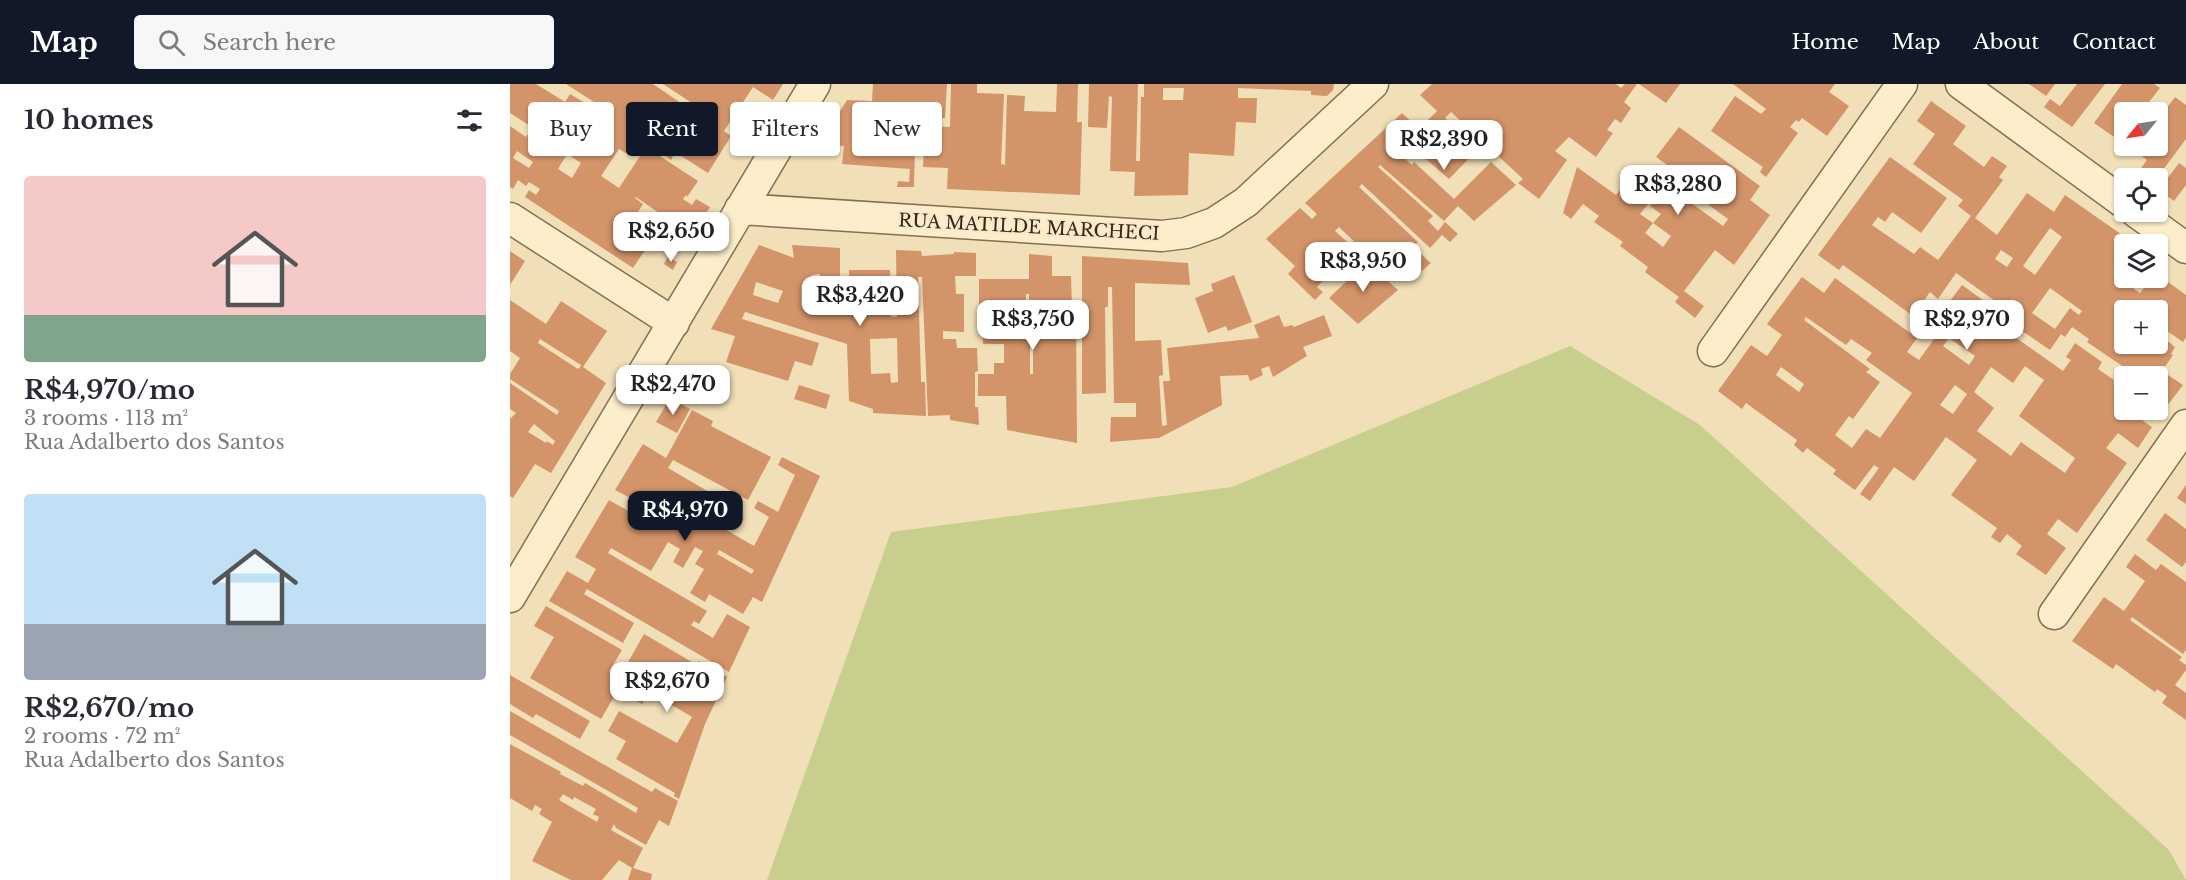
<!DOCTYPE html>
<meta charset="utf-8">
<style>
:root{--surface:#fff;--page:#f7f7f7;--text:#2b2b33;--muted:#7c7c81;--accent:#111827}
body{margin:0;font-family:"Libre Baskerville",serif;background:var(--page);color:var(--text);height:100vh;display:flex;flex-direction:column;font-size:22px;white-space:nowrap}
*{box-sizing:border-box;margin:0}
p{font-size:20px;color:var(--muted)}
.icon{flex:none;width:33px;height:33px;fill:none;stroke:currentColor;stroke-width:2;stroke-linecap:round;stroke-linejoin:round}
.map{position:relative;flex:1;overflow:hidden}
.side{display:flex;flex-direction:column;background:var(--surface);width:510px}
.side>*{flex:none}
.top-card{position:absolute;left:18px;top:18px;width:570px;height:54px;display:flex;gap:12px}
.needle{width:39px;rotate:240deg}
.tools{position:absolute;left:1604px;top:18px;display:grid;gap:12px}
.tools a{display:grid;place-items:center;width:54px;height:54px;border-radius:6px;background:var(--surface);box-shadow:0 2px 4px #0004;font-size:30px}
.price{position:absolute;translate:-50% -51px;padding:0 14px;border-radius:12px;background:#fff;color:#222;font-size:20px;line-height:39px;filter:drop-shadow(0 2px 3px #0008)}
.price::after{content:'';position:absolute;left:50%;top:36px;width:18px;height:14px;margin-left:-9px;background:inherit;clip-path:polygon(0 0,100% 0,50% 100%)}
.price.current{background:var(--accent);color:#fff}
ul{padding:0;list-style:none}
li{display:grid;align-content:center;gap:12px;height:318px;padding:0 24px}
li span{display:grid;place-items:center;height:186px;border-radius:6px;color:#555}
li>.icon{margin-inline-start:auto}
span .icon{width:108px;height:108px;fill:#fffc;stroke-width:1}
li b{font-size:26px}
h2{display:flex;justify-content:space-between;align-items:center;height:72px;padding:0 24px;font-size:26px}
.tag{padding:0 21px;border-radius:6px;background:var(--surface);box-shadow:0 2px 4px #0004;font-size:21px;line-height:54px}
.tag.current{background:var(--accent);color:#fff}
header{display:flex;align-items:center;gap:36px;box-sizing:border-box;height:84px;padding:0 30px;background:var(--accent);color:#fff}
header strong{font-size:28px}
nav{display:flex;gap:33px;margin-inline-start:auto;font-size:21px}
.search{width:420px;height:54px;background:var(--page);display:flex;align-items:center;gap:15px;box-sizing:border-box;padding:0 21px;border-radius:6px;color:var(--muted);font-size:22px}
main{display:flex;flex:1;min-height:0}
.map>svg:first-child{display:block}
</style>
<header>
<strong>Map</strong>
<div class="search"><svg class="icon" aria-label="search" viewBox="0 0 24 24"><circle cx="10" cy="10" r="6"/><path d="M15 15l6 6"/></svg>Search here</div>
<nav><a>Home</a><a>Map</a><a>About</a><a>Contact</a></nav>
</header>
<main>
<section class="side">
<h2>10 homes<svg class="icon" aria-label="filters" viewBox="0 0 24 24"><path d="M4 7h16M4 17h16"/><circle cx="9" cy="7" r="2"/><circle cx="15" cy="17" r="2"/></svg></h2>
<ul>
<li><span style="background:linear-gradient(#f6c9c9 75%,#7fa58c 0)"><svg class="icon" aria-label="home" viewBox="0 0 24 24"><path d="M3 11l9-7 9 7M6 9v11h12V9"/></svg></span><div><b>R$4,970/mo</b><p>3 rooms · 113 m²</p><p>Rua Adalberto dos Santos</p></div></li>
<li><span style="background:linear-gradient(#bfe0f5 70%,#9aa5b1 0)"><svg class="icon" aria-label="home" viewBox="0 0 24 24"><path d="M3 11l9-7 9 7M6 9v11h12V9"/></svg></span><div><b>R$2,670/mo</b><p>2 rooms · 72 m²</p><p>Rua Adalberto dos Santos</p></div></li>
</ul>
</section>
<div class="map">
<svg width="1676" height="796" viewBox="0 0 1676 796">
<rect width="100%" height="100%" fill="#f1dfb8"/>
<path fill="#c8cf8c" d="M 1060,262 L 1190,341 L 1659,766 L 1676,796 L 257,796 L 381,448 L 722,403 Z"/>
<path fill="#d3946a" fill-rule="evenodd" d="M 0,0 L 26,0 L 55,18 L 60,10 L 77,20 L 50,61 L 0,29 Z
M 56,0 L 143,0 L 184,28 L 188,23 L 153,0 L 273,0 L 263,16 L 243,3 L 214,47 L 221,52 L 198,89 L 165,68 L 161,76 L 152,69 L 157,62 L 153,60 L 166,39 L 150,28 L 132,57 L 130,55 L 119,71 L 109,65 L 91,92 L 109,104 L 136,63 L 188,97 L 177,113 L 176,111 L 173,115 L 182,121 L 186,115 L 200,123 L 182,152 L 126,113 L 125,114 L 133,120 L 117,146 L 139,160 L 123,184 L 15,113 L 19,106 L 26,111 L 30,105 L 19,98 L 16,102 L 8,96 L 3,105 L 0,103 L 0,42 L 16,53 L 21,46 L 54,68 L 81,24 L 97,34 L 101,29 ZM 7,67 L 23,78 L 19,84 L 3,74 ZM 57,70 L 71,79 L 62,94 L 48,85 Z
M 363,0 L 437,0 L 435,34 L 410,34 L 410,19 L 390,18 L 389,41 L 440,43 L 441,0 L 467,0 L 467,9 L 494,10 L 491,80 L 495,81 L 497,11 L 515,12 L 514,27 L 546,28 L 547,0 L 568,0 L 567,38 L 572,38 L 570,111 L 437,105 L 438,84 L 413,83 L 414,62 L 405,62 L 404,103 L 387,103 L 388,97 L 399,98 L 400,85 L 332,80 L 334,62 L 310,60 L 337,16 L 362,17 Z
M 579,0 L 628,0 L 626,77 L 630,77 L 631,13 L 634,13 L 634,0 L 824,0 L 823,6 L 817,12 L 801,11 L 801,7 L 728,4 L 728,14 L 747,14 L 746,39 L 726,38 L 724,72 L 679,69 L 678,111 L 624,112 L 625,88 L 600,87 L 602,13 L 599,12 L 597,44 L 578,43 ZM 653,4 L 674,4 L 673,16 L 653,16 Z
M 922,0 L 1106,0 L 1111,4 L 1115,0 L 1127,0 L 1114,18 L 1121,24 L 1111,39 L 1105,35 L 1097,46 L 1103,49 L 1086,73 L 1059,53 L 1045,67 L 1057,76 L 1029,115 L 1008,99 L 1013,95 L 941,28 L 935,34 L 968,65 L 939,95 L 896,58 L 886,67 L 902,81 L 904,78 L 944,115 L 981,78 L 1006,101 L 964,137 L 948,122 L 934,137 L 870,81 L 868,83 L 923,132 L 918,137 L 928,147 L 935,138 L 948,150 L 940,158 L 932,151 L 920,164 L 852,100 L 849,103 L 908,158 L 903,163 L 921,179 L 900,197 L 885,183 L 879,191 L 829,143 L 825,147 L 844,164 L 807,203 L 813,208 L 805,216 L 778,190 L 785,182 L 756,155 L 790,124 L 802,135 L 807,130 L 795,119 L 892,29 L 909,45 L 927,27 L 910,11 Z
M 1129,0 L 1170,0 L 1156,19 Z
M 1223,0 L 1325,0 L 1319,8 L 1339,22 L 1317,52 L 1292,34 L 1289,38 L 1286,36 L 1280,43 L 1288,49 L 1256,93 L 1250,88 L 1253,83 L 1201,47 L 1225,12 L 1251,30 L 1256,25 Z
M 1519,0 L 1545,0 L 1536,12 Z
M 1567,0 L 1595,0 L 1562,43 L 1534,23 L 1540,15 L 1550,22 Z
M 1612,0 L 1644,0 L 1650,4 L 1631,28 L 1614,28 L 1614,53 L 1610,57 L 1584,39 Z
M 1665,13 L 1676,21 L 1676,55 L 1647,94 L 1633,94 L 1627,90 L 1637,76 L 1625,67 L 1629,62 L 1647,62 L 1647,37 Z
M 1421,17 L 1456,42 L 1443,60 L 1474,83 L 1482,72 L 1497,82 L 1489,93 L 1493,96 L 1465,134 L 1487,151 L 1517,109 L 1544,128 L 1555,111 L 1625,160 L 1614,160 L 1614,174 L 1604,190 L 1630,209 L 1642,194 L 1647,194 L 1647,190 L 1676,211 L 1676,253 L 1673,258 L 1647,240 L 1647,226 L 1627,226 L 1623,223 L 1621,226 L 1615,226 L 1608,221 L 1604,227 L 1614,235 L 1614,260 L 1647,260 L 1649,250 L 1665,263 L 1661,270 L 1663,271 L 1652,287 L 1673,301 L 1657,322 L 1647,315 L 1647,292 L 1627,292 L 1577,258 L 1579,255 L 1562,243 L 1555,253 L 1551,250 L 1540,266 L 1493,234 L 1488,241 L 1553,287 L 1561,276 L 1556,273 L 1565,259 L 1592,278 L 1588,285 L 1614,303 L 1614,326 L 1626,326 L 1623,330 L 1642,343 L 1628,364 L 1608,349 L 1596,364 L 1617,379 L 1567,449 L 1548,435 L 1537,450 L 1556,464 L 1536,491 L 1506,470 L 1512,462 L 1497,450 L 1490,459 L 1481,453 L 1487,444 L 1441,411 L 1467,376 L 1436,353 L 1404,397 L 1384,383 L 1360,417 L 1350,410 L 1369,384 L 1364,381 L 1345,406 L 1323,390 L 1326,386 L 1297,364 L 1293,369 L 1284,361 L 1287,356 L 1236,319 L 1232,325 L 1208,307 L 1241,261 L 1257,272 L 1272,251 L 1257,240 L 1292,193 L 1314,209 L 1325,194 L 1407,254 L 1397,268 L 1409,276 L 1424,255 L 1418,251 L 1425,241 L 1428,243 L 1441,224 L 1437,221 L 1452,201 L 1495,232 L 1499,227 L 1446,189 L 1428,215 L 1420,208 L 1403,232 L 1333,181 L 1329,186 L 1308,171 L 1380,73 L 1437,114 L 1411,149 L 1382,128 L 1375,138 L 1368,133 L 1362,141 L 1404,170 L 1410,163 L 1428,176 L 1461,132 L 1448,122 L 1453,116 L 1403,80 L 1425,50 L 1407,37 ZM 1540,144 L 1552,153 L 1525,191 L 1513,182 ZM 1491,166 L 1503,174 L 1497,183 L 1485,175 ZM 1540,204 L 1572,227 L 1569,231 L 1560,224 L 1545,245 L 1522,229 ZM 1296,233 L 1336,261 L 1341,255 L 1362,269 L 1356,276 L 1402,309 L 1370,354 L 1356,345 L 1342,364 L 1325,351 L 1339,332 L 1343,335 L 1370,298 L 1356,288 L 1360,285 L 1294,236 ZM 1439,254 L 1465,272 L 1459,281 L 1433,262 ZM 1515,282 L 1534,296 L 1509,332 L 1565,374 L 1555,389 L 1511,358 L 1501,372 L 1467,347 L 1484,324 L 1464,308 L 1481,283 L 1503,299 ZM 1271,283 L 1294,300 L 1289,308 L 1266,291 ZM 1445,301 L 1457,310 L 1443,330 L 1430,321 Z
M 1169,43 L 1250,102 L 1240,116 L 1260,131 L 1224,181 L 1205,166 L 1174,207 L 1194,222 L 1185,234 L 1165,218 L 1169,213 L 1135,188 L 1138,183 L 1110,162 L 1113,158 L 1084,138 L 1089,132 L 1073,120 L 1061,135 L 1053,129 L 1067,83 L 1106,111 L 1113,102 L 1138,120 L 1130,130 L 1143,139 L 1135,149 L 1153,163 L 1161,152 L 1143,139 L 1151,130 L 1140,122 L 1156,101 L 1213,142 L 1218,135 L 1192,116 L 1196,109 L 1146,73 Z
M 1669,79 L 1676,84 L 1676,101 L 1664,117 L 1649,106 Z
M 249,161 L 284,174 L 282,161 L 330,164 L 330,231 L 339,230 L 339,186 L 380,186 L 381,233 L 387,233 L 386,166 L 411,167 L 412,172 L 444,170 L 444,168 L 466,169 L 466,192 L 445,192 L 446,210 L 454,210 L 454,248 L 433,247 L 433,255 L 446,255 L 447,264 L 467,264 L 468,287 L 465,288 L 465,323 L 468,323 L 469,341 L 440,336 L 440,331 L 418,332 L 412,193 L 408,193 L 411,298 L 415,298 L 416,332 L 363,329 L 363,325 L 339,317 L 337,260 L 235,228 L 232,235 L 309,259 L 302,282 L 285,277 L 278,297 L 216,278 L 225,252 L 201,245 ZM 310,190 L 311,218 L 303,217 L 302,191 ZM 246,198 L 273,207 L 268,219 L 243,211 ZM 387,254 L 388,298 L 381,299 L 380,289 L 361,290 L 360,255 Z
M 0,167 L 15,177 L 0,201 Z
M 519,170 L 542,172 L 542,192 L 561,192 L 562,226 L 545,226 L 545,232 L 566,232 L 567,359 L 497,346 L 496,312 L 468,312 L 468,290 L 484,290 L 484,279 L 494,279 L 494,260 L 473,260 L 473,230 L 469,230 L 469,195 L 519,195 ZM 516,210 L 519,210 L 519,249 L 516,248 ZM 520,258 L 523,258 L 523,290 L 520,290 Z
M 572,172 L 678,179 L 680,201 L 625,199 L 625,257 L 651,256 L 653,291 L 649,292 L 652,342 L 657,341 L 653,297 L 660,297 L 657,264 L 749,254 L 744,241 L 769,231 L 774,243 L 782,241 L 784,243 L 814,231 L 822,252 L 793,263 L 797,272 L 763,293 L 759,282 L 751,285 L 753,291 L 740,297 L 738,291 L 710,292 L 712,321 L 649,354 L 600,358 L 601,333 L 626,333 L 626,319 L 604,319 L 602,203 L 598,203 L 598,223 L 595,223 L 596,309 L 572,310 Z
M 158,173 L 167,178 L 163,186 L 154,180 Z
M 857,178 L 888,206 L 848,240 L 819,214 Z
M 724,191 L 742,238 L 718,247 L 716,242 L 698,249 L 685,214 L 703,207 L 701,200 Z
M 0,216 L 36,240 L 51,217 L 97,247 L 73,283 L 96,299 L 41,389 L 25,380 L 3,414 L 0,412 L 0,335 L 6,329 L 0,325 L 0,299 L 47,331 L 49,327 L 0,295 L 0,290 L 10,274 L 0,267 ZM 30,255 L 71,281 L 71,282 L 68,285 L 28,259 ZM 24,340 L 45,357 L 43,361 L 37,357 L 36,359 L 18,348 Z
M 289,301 L 320,311 L 316,325 L 284,315 Z
M 160,314 L 180,325 L 167,349 L 146,338 Z
M 182,326 L 203,337 L 201,342 L 261,373 L 238,416 L 163,376 L 158,384 L 211,415 L 199,436 L 244,462 L 259,433 L 244,424 L 248,417 L 268,428 L 285,391 L 268,381 L 272,373 L 310,392 L 252,518 L 243,513 L 233,530 L 199,510 L 195,518 L 180,509 L 194,485 L 185,480 L 193,467 L 185,463 L 173,484 L 163,478 L 170,465 L 158,458 L 141,487 L 101,464 L 98,469 L 197,527 L 189,540 L 184,537 L 181,541 L 203,554 L 217,530 L 240,543 L 219,588 L 77,505 L 74,510 L 124,539 L 113,559 L 39,517 L 57,487 L 78,499 L 86,485 L 65,473 L 99,416 L 120,428 L 123,422 L 119,419 L 122,415 L 105,406 L 133,360 L 156,374 ZM 209,466 L 244,486 L 242,490 L 207,470 Z
M 1676,401 L 1676,420 L 1667,414 Z
M 1655,429 L 1676,445 L 1676,478 L 1672,483 L 1636,456 Z
M 1625,470 L 1646,486 L 1651,480 L 1676,498 L 1676,566 L 1673,570 L 1622,533 L 1620,536 L 1672,573 L 1669,576 L 1676,581 L 1676,586 L 1665,601 L 1676,609 L 1676,636 L 1652,619 L 1657,612 L 1647,605 L 1645,608 L 1606,580 L 1603,585 L 1562,557 L 1594,513 L 1614,527 L 1635,497 L 1616,483 Z
M 36,522 L 112,566 L 100,586 L 139,608 L 132,620 L 108,606 L 91,635 L 20,594 L 44,553 L 24,542 Z
M 134,550 L 187,581 L 189,577 L 217,593 L 195,640 L 169,715 L 164,712 L 165,709 L 106,675 L 116,657 L 98,647 L 109,627 L 167,659 L 182,633 L 160,620 L 163,616 L 154,610 L 152,613 L 112,589 Z
M 0,591 L 80,637 L 70,655 L 26,630 L 23,634 L 0,620 Z
M 0,627 L 142,708 L 145,704 L 168,717 L 159,742 L 149,736 L 136,761 L 106,744 L 104,740 L 101,746 L 133,764 L 123,784 L 142,790 L 141,796 L 118,796 L 122,784 L 109,776 L 92,796 L 61,796 L 22,777 L 42,738 L 29,730 L 32,725 L 25,721 L 22,727 L 0,714 L 0,660 L 51,688 L 50,690 L 73,702 L 75,699 L 126,729 L 128,724 L 0,651 ZM 53,710 L 63,716 L 64,713 L 86,725 L 83,730 L 89,733 L 87,738 L 49,716 Z"/>
<g fill="none" stroke-linecap="round" stroke-linejoin="round">
<defs>
<path id="street" d="M 1451,0 L 1614,119
M 230,125 L 652,152 L 676,149 L 704,139 L 736,118 L 863,0
M 1626,128 L 1676,164
M 0,134 L 164,239
M 1203,267 L 1392,0
M 0,513 L 305,0
M 1544,530 L 1676,341"/>
</defs>
<use href="#street" stroke="#886e52" stroke-width="33"/>
<use href="#street" stroke="#fcedcb" stroke-width="30"/>
</g>
<g text-anchor="middle" stroke-width="4.5" stroke-linejoin="round" paint-order="stroke">
<g font-size="18" fill="#352619" stroke="#f8eac8">
<text transform="translate(519 143) rotate(3)" y="6">RUA MATILDE MARCHECI</text>
</g>
</g>
</svg>
<div class="tools">
<a><svg class="needle" viewBox="-14 -14 28 28"><path d="M0-13l5 13h-10z" fill="#e53935"/><path d="M0 13l5-13h-10z" fill="#7c7c81"/></svg></a>
<a><svg class="icon" aria-label="locate" viewBox="0 0 24 24"><circle cx="12" cy="12" r="6"/><path d="M12 2v4M12 18v4M2 12h4M18 12h4"/></svg></a>
<a><svg class="icon" aria-label="layers" viewBox="0 0 24 24"><path d="M12 4l9 5-9 5-9-5zM3 14l9 5 9-5"/></svg></a>
<a>+</a>
<a>−</a>
</div>
<b class="price" style="left:934px;top:87px">R$2,390</b>
<b class="price" style="left:1168px;top:132px">R$3,280</b>
<b class="price" style="left:161px;top:179px">R$2,650</b>
<b class="price" style="left:853px;top:209px">R$3,950</b>
<b class="price" style="left:350px;top:243px">R$3,420</b>
<b class="price" style="left:523px;top:267px">R$3,750</b>
<b class="price" style="left:1457px;top:267px">R$2,970</b>
<b class="price" style="left:163px;top:332px">R$2,470</b>
<b class="price current" style="left:175px;top:458px">R$4,970</b>
<b class="price" style="left:157px;top:629px">R$2,670</b>
<div class="top-card">
<a class="tag">Buy</a>
<a class="tag current">Rent</a>
<a class="tag">Filters</a>
<a class="tag">New</a>
</div>
</div>
</main>
